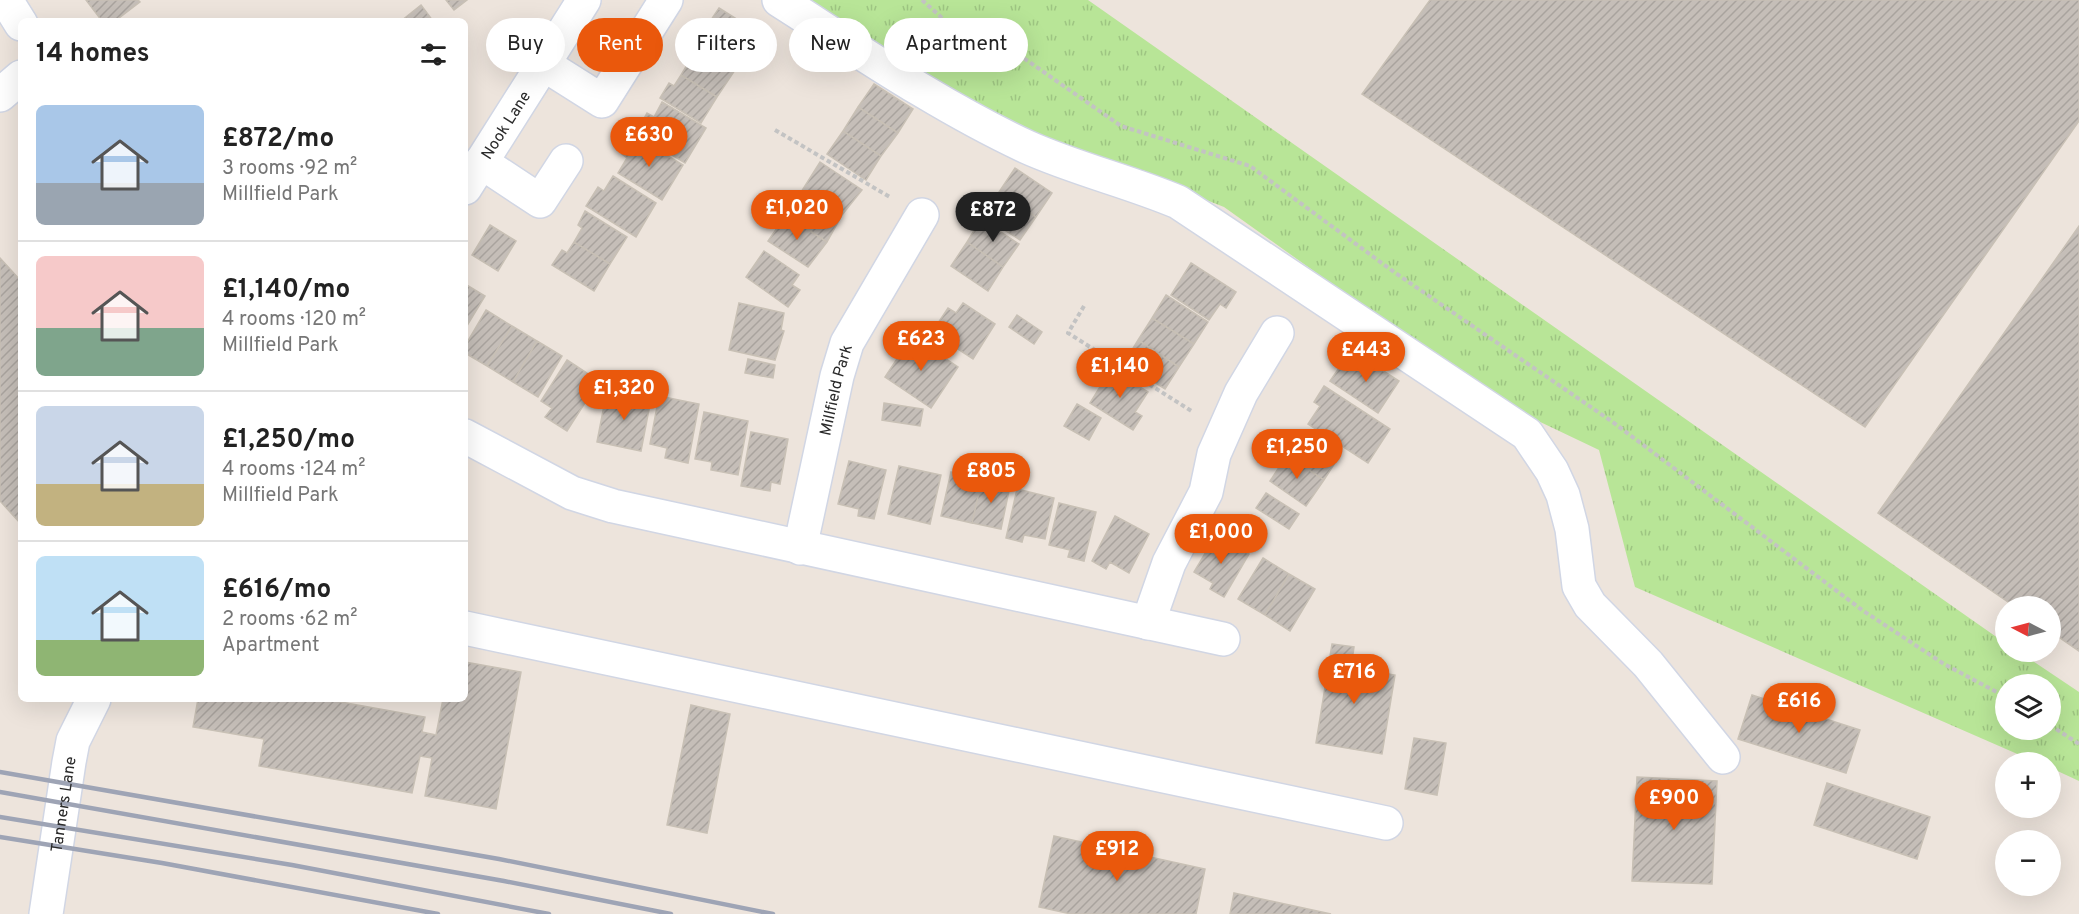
<!DOCTYPE html>
<meta charset="utf-8">
<style>
:root{--surface:#fff;--page:#f6f6f6;--text:#222;--muted:#767676;--line:#e0e0e0;--accent:#ea580c}
body{margin:0;font-family:Overpass,sans-serif;background:var(--page);color:var(--text);height:100vh;display:flex;flex-direction:column;font-size:22px;white-space:nowrap}
*{box-sizing:border-box;margin:0}
p{font-size:20px;color:var(--muted)}
.icon{flex:none;width:33px;height:33px;fill:none;stroke:currentColor;stroke-width:2;stroke-linecap:round;stroke-linejoin:round}
.map{position:relative;flex:1;overflow:hidden}
.details{position:absolute;left:18px;top:18px;width:450px;height:684px;display:flex;flex-direction:column;background:var(--surface);border-radius:9px;box-shadow:0 6px 24px #0002}
.details>*{flex:none}
.hud{position:absolute;left:486px;top:18px;width:570px;height:54px;display:flex;gap:12px}
.needle{width:39px;rotate:276deg}
.tools{position:absolute;left:1995px;top:596px;display:grid;gap:12px}
.tools a{display:grid;place-items:center;width:66px;height:66px;border-radius:50%;background:var(--surface);box-shadow:0 6px 24px #0002;font-size:30px}
.price{position:absolute;translate:-50% -51px;padding:0 14px;border-radius:21px;background:var(--accent);color:#fff;font-size:20px;line-height:39px;filter:drop-shadow(0 2px 3px #0008)}
.price::after{content:'';position:absolute;left:50%;top:36px;width:18px;height:14px;margin-left:-9px;background:inherit;clip-path:polygon(0 0,100% 0,50% 100%)}
.price.active{background:#222;color:#fff}
ul{padding:0;list-style:none}
li{display:flex;align-items:center;gap:18px;height:150px;padding:0 18px}
li+li{border-top:2px solid var(--line)}
li span{display:grid;place-items:center;flex:none;width:168px;height:120px;border-radius:9px;color:#555}
li>.icon{margin-inline-start:auto}
span .icon{width:72px;height:72px;fill:#fffc;stroke-width:1}
li b{font-size:26px}
h2{display:flex;justify-content:space-between;align-items:center;height:72px;padding:0 18px;font-size:26px}
.pill{padding:0 21px;border-radius:27px;background:var(--surface);box-shadow:0 6px 24px #0002;font-size:21px;line-height:54px}
.pill.active{background:var(--accent);color:#fff}
.map>svg:first-child{display:block}
</style>
<div class="map">
<svg width="2079" height="914" viewBox="0 0 2079 914">
<defs>
<pattern id="grass-tufts" width="24" height="20" patternUnits="userSpaceOnUse" patternTransform="scale(1.5)"><rect width="24" height="20" fill="#b8e597"/><path d="M3 7l-1-3M5 7V3M7 7l1-3M15 17l-1-3M17 17v-4M19 17l1-3" fill="none" stroke="#9ec582"/></pattern>
<pattern id="building-hatch" width="6" height="6" patternUnits="userSpaceOnUse" patternTransform="scale(1.5)"><rect width="6" height="6" fill="#c5beb8"/><path d="M-1 1l2-2M0 6l6-6M5 7l2-2" fill="none" stroke="#a9a39e"/></pattern>
</defs>
<rect width="100%" height="100%" fill="#ede4dc"/>
<path fill="url(#grass-tufts)" fill-rule="evenodd" d="M 792,0 L 1088,0 L 2005,643 L 2006,651 L 2018,651 L 2079,692 L 2079,781 L 2051,768 L 2050,762 L 2036,762 L 1635,587 L 1599,450 L 1496,401 L 1224,207 L 1021,127 ZM 2006,684 L 2050,684 L 2050,729 L 2006,729 Z"/>
<path fill="url(#building-hatch)" stroke="#c8c0b5" stroke-width="1.5" d="M 86,0 L 138,0 L 140,2 L 115,21 L 102,21 Z
M 446,0 L 467,0 L 454,10 Z
M 1430,0 L 2079,0 L 2079,121 L 1865,427 L 1362,94 Z
M 421,5 L 433,21 L 401,21 Z
M 719,8 L 762,35 L 742,69 L 692,39 L 704,19 L 709,23 Z
M 693,44 L 735,70 L 717,97 L 681,75 L 690,60 L 685,57 Z
M 681,75 L 717,97 L 701,123 L 660,98 L 669,83 L 674,86 Z
M 874,84 L 913,109 L 898,133 L 858,107 Z
M 662,102 L 706,128 L 685,163 L 636,133 L 647,113 L 654,117 Z
M 858,107 L 898,133 L 881,156 L 843,131 Z
M 843,131 L 881,156 L 866,180 L 827,154 Z
M 633,135 L 683,165 L 662,200 L 618,173 L 627,158 L 622,154 Z
M 820,162 L 862,190 L 842,215 L 803,189 Z
M 1015,168 L 1052,193 L 1036,217 L 999,192 Z
M 613,176 L 656,203 L 636,237 L 586,206 L 598,187 L 604,191 Z
M 803,189 L 842,215 L 827,242 L 786,215 Z
M 999,192 L 1036,217 L 1020,240 L 983,216 Z
M 585,211 L 627,237 L 610,264 L 574,242 L 582,228 L 578,225 Z
M 786,215 L 827,242 L 808,267 L 768,241 Z
M 981,219 L 1019,244 L 1003,267 L 967,242 Z
M 490,225 L 516,241 L 498,271 L 472,255 Z
M 2079,226 L 2079,651 L 2050,631 L 2050,606 L 2014,606 L 1878,513 Z
M 574,242 L 610,264 L 594,291 L 552,265 L 562,250 L 567,253 Z
M 967,242 L 1003,267 L 988,291 L 951,266 Z
M 764,251 L 799,275 L 792,285 L 800,290 L 788,307 L 746,277 Z
M 0,258 L 21,281 L 21,524 L 0,501 Z
M 1191,263 L 1236,292 L 1226,308 L 1220,304 L 1209,320 L 1171,295 Z
M 465,284 L 485,296 L 465,329 Z
M 1166,295 L 1208,322 L 1194,344 L 1152,318 Z
M 739,303 L 784,313 L 781,330 L 784,331 L 775,360 L 729,350 Z
M 963,303 L 995,324 L 973,359 L 932,332 L 948,308 L 956,313 Z
M 486,310 L 512,326 L 487,366 L 465,353 L 465,346 Z
M 1017,315 L 1042,332 L 1034,344 L 1009,327 Z
M 1152,318 L 1194,344 L 1179,367 L 1138,340 Z
M 512,326 L 537,341 L 513,382 L 487,366 Z
M 912,336 L 958,367 L 931,408 L 885,377 Z
M 1138,340 L 1179,367 L 1165,389 L 1124,363 Z
M 537,341 L 562,356 L 538,397 L 513,382 Z
M 1357,354 L 1399,381 L 1378,413 L 1330,381 L 1339,368 L 1345,371 Z
M 748,359 L 775,365 L 773,378 L 745,373 Z
M 567,360 L 599,381 L 567,431 L 545,417 L 552,408 L 541,401 Z
M 1111,369 L 1148,392 L 1135,412 L 1142,416 L 1133,430 L 1090,403 Z
M 1324,386 L 1390,429 L 1368,463 L 1308,424 L 1320,406 L 1314,402 Z
M 607,390 L 651,399 L 641,451 L 597,442 Z
M 659,396 L 699,404 L 688,463 L 665,458 L 667,448 L 650,444 Z
M 884,403 L 923,409 L 920,426 L 882,420 Z
M 1077,404 L 1101,418 L 1089,440 L 1064,426 Z
M 704,412 L 748,421 L 738,475 L 711,470 L 712,462 L 695,459 Z
M 1304,430 L 1340,455 L 1324,480 L 1287,455 Z
M 751,432 L 788,439 L 780,484 L 771,482 L 770,491 L 741,486 Z
M 1287,455 L 1324,480 L 1306,506 L 1270,481 Z
M 849,461 L 886,470 L 874,519 L 858,516 L 859,509 L 838,504 Z
M 899,466 L 941,475 L 930,524 L 888,514 Z
M 951,472 L 982,479 L 972,523 L 941,516 Z
M 982,479 L 1010,486 L 1001,529 L 972,523 Z
M 1017,489 L 1054,498 L 1045,539 L 1024,535 L 1022,542 L 1006,538 Z
M 1266,493 L 1299,514 L 1289,529 L 1256,508 Z
M 1059,503 L 1096,512 L 1084,561 L 1068,557 L 1070,550 L 1049,545 Z
M 1115,516 L 1149,534 L 1129,573 L 1110,562 L 1106,569 L 1092,561 Z
M 1216,535 L 1249,554 L 1224,597 L 1210,589 L 1213,583 L 1194,572 Z
M 1263,558 L 1289,574 L 1265,615 L 1238,599 Z
M 1289,574 L 1315,589 L 1290,631 L 1265,615 Z
M 1332,644 L 1354,647 L 1351,668 L 1395,675 L 1382,754 L 1316,743 Z
M 465,662 L 521,672 L 496,809 L 425,796 L 432,758 L 420,756 L 412,793 L 259,766 L 264,739 L 193,727 L 198,699 L 324,699 L 425,717 L 422,732 L 436,735 L 443,699 L 465,699 Z
M 1752,695 L 1860,730 L 1846,773 L 1738,739 Z
M 691,705 L 730,714 L 707,833 L 667,825 Z
M 1414,738 L 1446,743 L 1437,795 L 1405,789 Z
M 1637,777 L 1717,781 L 1712,884 L 1632,881 Z
M 1827,783 L 1930,817 L 1917,859 L 1814,825 Z
M 1054,836 L 1205,869 L 1196,914 L 1071,914 L 1039,907 Z
M 1234,893 L 1331,914 L 1230,914 Z"/>
<g fill="none" stroke-linecap="round" stroke-linejoin="round">
<defs>
<g id="minor">
<path d="M 6,0 L 21,24"/>
<path d="M 779,0 C 859,51 941,107 1027,147 C 1076,169 1128,181 1178,202 L 1527,434 L 1552,471 L 1563,495 L 1572,529 L 1579,586 L 1590,605 L 1648,664 L 1723,757"/>
<path d="M 545,65 L 602,101 L 666,0"/>
<path d="M 0,95 L 21,77"/>
<path d="M 481,162 L 540,201 L 566,161"/>
<path id="s1" d="M 465,188 L 584,0"/>
<path d="M 465,436 L 572,493 L 613,506 L 1223,639"/>
<path id="s2" d="M 800,548 L 837,376 L 847,343 L 922,215"/>
<path d="M 1148,623 L 1169,563 L 1206,492 L 1214,454 L 1241,393 L 1277,333"/>
<path d="M 465,628 L 1386,823"/>
<path id="s3" d="M 46,914 L 69,762 L 73,741 L 94,699"/>
</g>
</defs>
<use href="#minor" stroke="#d1d6e4" stroke-width="36"/>
<path stroke="#c3c3c3" stroke-width="4" stroke-dasharray="4.5 3" stroke-linecap="butt" d="M 922,0 L 961,35 L 1015,52 L 1121,126 L 1250,166 L 1394,272 L 1614,423 L 1862,610 L 1944,664 L 2006,697
M 775,130 L 890,197
M 1084,306 L 1068,333 L 1193,412
M 2050,725 L 2079,744"/>
<use href="#minor" stroke="#fff" stroke-width="33"/>
<path stroke="#9ea4b5" stroke-width="4.5" d="M 0,772 L 499,859 L 773,914
M 0,792 L 504,881 L 671,914
M 0,817 L 292,865 L 549,914
M 0,837 L 162,863 L 438,914"/>
</g>
<g text-anchor="middle" stroke-width="4.5" stroke-linejoin="round" paint-order="stroke">
<g font-size="16" fill="#2a2a2a" stroke="#fff">
<text dy="6" stroke="none"><textPath href="#s1" startOffset="75">Nook Lane</textPath></text>
<text dy="6" stroke="none"><textPath href="#s2" startOffset="162">Millfield Park</textPath></text>
<text dy="6" stroke="none"><textPath href="#s3" startOffset="111">Tanners Lane</textPath></text>
</g>
</g>
</svg>
<div class="tools">
<a><svg class="needle" viewBox="-14 -14 28 28"><path d="M0-13l5 13h-10z" fill="#e53935"/><path d="M0 13l5-13h-10z" fill="#767676"/></svg></a>
<a><svg class="icon" aria-label="layers" viewBox="0 0 24 24"><path d="M12 4l9 5-9 5-9-5zM3 14l9 5 9-5"/></svg></a>
<a>+</a>
<a>−</a>
</div>
<b class="price" style="left:649px;top:168px">£630</b>
<b class="price" style="left:797px;top:241px">£1,020</b>
<b class="price active" style="left:993px;top:243px">£872</b>
<b class="price" style="left:921px;top:372px">£623</b>
<b class="price" style="left:1366px;top:383px">£443</b>
<b class="price" style="left:1120px;top:399px">£1,140</b>
<b class="price" style="left:624px;top:421px">£1,320</b>
<b class="price" style="left:1297px;top:480px">£1,250</b>
<b class="price" style="left:991px;top:504px">£805</b>
<b class="price" style="left:1221px;top:565px">£1,000</b>
<b class="price" style="left:1354px;top:705px">£716</b>
<b class="price" style="left:1799px;top:734px">£616</b>
<b class="price" style="left:1674px;top:831px">£900</b>
<b class="price" style="left:1117px;top:882px">£912</b>
<div class="hud">
<a class="pill">Buy</a>
<a class="pill active">Rent</a>
<a class="pill">Filters</a>
<a class="pill">New</a>
<a class="pill">Apartment</a>
</div>
<section class="details">
<h2>14 homes<svg class="icon" aria-label="filters" viewBox="0 0 24 24"><path d="M4 7h16M4 17h16"/><circle cx="9" cy="7" r="2"/><circle cx="15" cy="17" r="2"/></svg></h2>
<ul>
<li><span style="background:linear-gradient(#a9c7e8 65%,#9aa5b1 0)"><svg class="icon" aria-label="home" viewBox="0 0 24 24"><path d="M3 11l9-7 9 7M6 9v11h12V9"/></svg></span><div><b>£872/mo</b><p>3 rooms · 92 m²</p><p>Millfield Park</p></div></li>
<li><span style="background:linear-gradient(#f6c9c9 60%,#7fa58c 0)"><svg class="icon" aria-label="home" viewBox="0 0 24 24"><path d="M3 11l9-7 9 7M6 9v11h12V9"/></svg></span><div><b>£1,140/mo</b><p>4 rooms · 120 m²</p><p>Millfield Park</p></div></li>
<li><span style="background:linear-gradient(#c9d6e8 65%,#c2b280 0)"><svg class="icon" aria-label="home" viewBox="0 0 24 24"><path d="M3 11l9-7 9 7M6 9v11h12V9"/></svg></span><div><b>£1,250/mo</b><p>4 rooms · 124 m²</p><p>Millfield Park</p></div></li>
<li><span style="background:linear-gradient(#bfe0f5 70%,#8fb573 0)"><svg class="icon" aria-label="home" viewBox="0 0 24 24"><path d="M3 11l9-7 9 7M6 9v11h12V9"/></svg></span><div><b>£616/mo</b><p>2 rooms · 62 m²</p><p>Apartment</p></div></li>
</ul>
</section>
</div>
